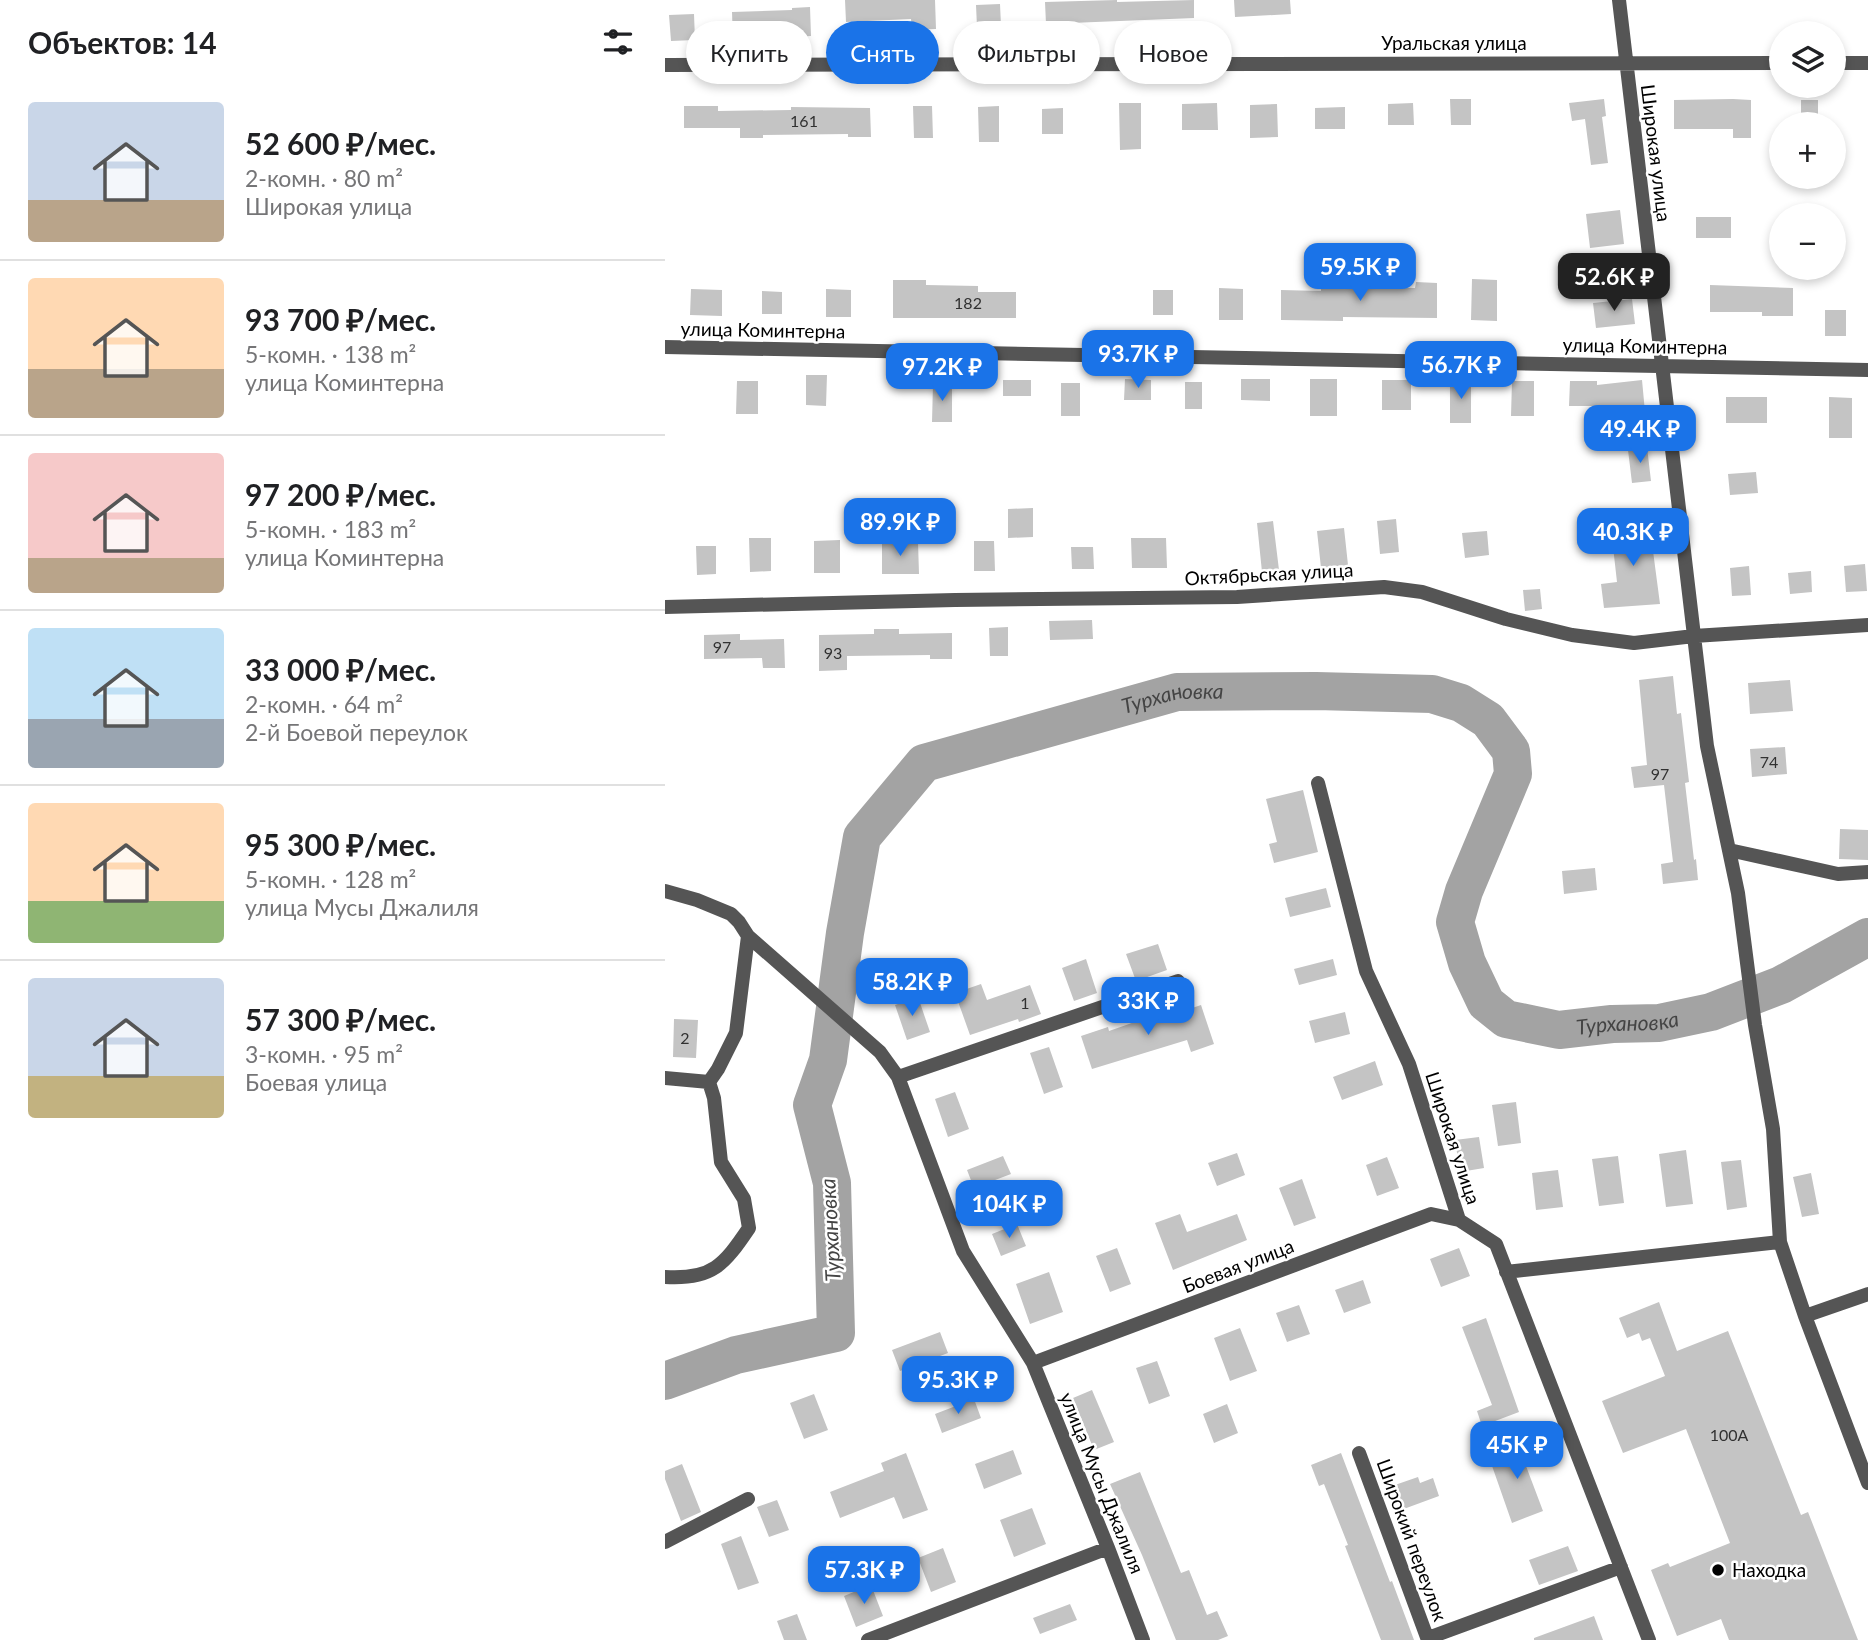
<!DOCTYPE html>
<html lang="ru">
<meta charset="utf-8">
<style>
:root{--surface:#fff;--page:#f6f6f6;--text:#202124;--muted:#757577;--line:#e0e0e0;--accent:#1a73e8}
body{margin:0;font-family:Lato,sans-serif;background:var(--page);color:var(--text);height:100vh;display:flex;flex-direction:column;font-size:26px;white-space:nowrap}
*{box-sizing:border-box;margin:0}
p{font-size:23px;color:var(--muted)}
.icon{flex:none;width:38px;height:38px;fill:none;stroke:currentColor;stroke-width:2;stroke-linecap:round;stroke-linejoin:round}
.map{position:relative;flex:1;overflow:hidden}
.side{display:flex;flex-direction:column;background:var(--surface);width:665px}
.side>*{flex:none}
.hud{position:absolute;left:21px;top:21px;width:665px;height:63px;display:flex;gap:14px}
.tools{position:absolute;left:1104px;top:21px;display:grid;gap:14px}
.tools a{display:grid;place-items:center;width:77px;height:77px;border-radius:50%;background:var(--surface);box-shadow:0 4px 10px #0003;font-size:35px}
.price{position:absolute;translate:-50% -60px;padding:0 16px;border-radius:14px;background:var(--accent);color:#fff;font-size:23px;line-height:46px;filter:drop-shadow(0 2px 4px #0008)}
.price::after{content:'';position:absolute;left:50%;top:42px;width:21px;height:16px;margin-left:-10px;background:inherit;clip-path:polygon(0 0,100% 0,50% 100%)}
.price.active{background:#222;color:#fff}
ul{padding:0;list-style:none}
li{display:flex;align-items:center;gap:21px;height:175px;padding:0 28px}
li+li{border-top:2px solid var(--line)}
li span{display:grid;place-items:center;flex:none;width:196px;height:140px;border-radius:7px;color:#555}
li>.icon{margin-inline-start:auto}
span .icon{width:84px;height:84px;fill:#fffc;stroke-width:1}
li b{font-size:30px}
h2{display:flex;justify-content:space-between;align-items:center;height:84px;padding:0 28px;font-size:30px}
.pill{padding:0 24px;border-radius:32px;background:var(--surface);box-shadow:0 4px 10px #0003;font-size:24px;line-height:63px}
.pill.active{background:var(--accent);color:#fff}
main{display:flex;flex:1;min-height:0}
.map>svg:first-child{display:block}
</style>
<main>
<section class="side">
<h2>Объектов: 14<svg class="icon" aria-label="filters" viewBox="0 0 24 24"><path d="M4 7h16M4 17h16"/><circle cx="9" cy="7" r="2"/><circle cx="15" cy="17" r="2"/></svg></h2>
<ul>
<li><span style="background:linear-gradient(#c9d6e8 70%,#b9a48a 0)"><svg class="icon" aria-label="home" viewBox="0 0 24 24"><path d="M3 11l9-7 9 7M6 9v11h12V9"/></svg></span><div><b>52 600 ₽/мес.</b><p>2-комн. · 80 m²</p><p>Широкая улица</p></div></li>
<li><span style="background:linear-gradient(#ffd9b3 65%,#b9a48a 0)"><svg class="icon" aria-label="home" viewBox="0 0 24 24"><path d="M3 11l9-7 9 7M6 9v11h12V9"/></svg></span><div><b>93 700 ₽/мес.</b><p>5-комн. · 138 m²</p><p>улица Коминтерна</p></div></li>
<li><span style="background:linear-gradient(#f6c9c9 75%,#b9a48a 0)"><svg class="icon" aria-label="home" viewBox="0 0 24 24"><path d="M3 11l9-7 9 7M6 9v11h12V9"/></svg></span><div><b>97 200 ₽/мес.</b><p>5-комн. · 183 m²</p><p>улица Коминтерна</p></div></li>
<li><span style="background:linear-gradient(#bfe0f5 65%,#9aa5b1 0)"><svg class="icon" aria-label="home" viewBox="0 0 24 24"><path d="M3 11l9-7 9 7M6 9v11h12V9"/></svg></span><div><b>33 000 ₽/мес.</b><p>2-комн. · 64 m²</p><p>2-й Боевой переулок</p></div></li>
<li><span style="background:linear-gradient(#ffd9b3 70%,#8fb573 0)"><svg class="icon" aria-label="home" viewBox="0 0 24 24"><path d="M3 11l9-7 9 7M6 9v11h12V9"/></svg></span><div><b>95 300 ₽/мес.</b><p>5-комн. · 128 m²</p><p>улица Мусы Джалиля</p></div></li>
<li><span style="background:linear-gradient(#c9d6e8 70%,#c2b280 0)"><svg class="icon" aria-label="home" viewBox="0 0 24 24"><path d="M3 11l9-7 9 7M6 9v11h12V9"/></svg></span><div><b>57 300 ₽/мес.</b><p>3-комн. · 95 m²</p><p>Боевая улица</p></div></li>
</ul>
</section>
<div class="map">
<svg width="1203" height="1640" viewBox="0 0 1203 1640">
<rect width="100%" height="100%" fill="#fff"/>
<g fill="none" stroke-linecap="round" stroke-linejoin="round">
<path stroke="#a3a3a3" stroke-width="38" id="s1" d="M 0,1381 L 71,1355 L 171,1333 L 167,1183 L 147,1105 L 163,1060 L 180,933 L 197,837 L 259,763 L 512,692 L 651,691 L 767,694 L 796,703 L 823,720 L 846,751 L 848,774 L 799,891 L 790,922 L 802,963 L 821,1003 L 841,1019 L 894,1030 L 947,1024 L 994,1023 L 1046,1012 L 1116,985 L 1203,937"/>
</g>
<path fill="#c4c4c4" d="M 180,0 L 270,0 L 271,29 L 247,30 L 246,19 L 181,22 Z
M 452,0 L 452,2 L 529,0 L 529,18 L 381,24 L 380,2 Z
M 569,0 L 625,0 L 626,14 L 570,17 Z
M 335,4 L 336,26 L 312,27 L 311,5 Z
M 145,7 L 146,36 L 68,41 L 67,12 L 127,10 L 127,8 Z
M 29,14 L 30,40 L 6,41 L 4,15 Z
M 785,99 L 806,99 L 806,125 L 786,125 Z
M 939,99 L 941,116 L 937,117 L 943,163 L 926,165 L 920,119 L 907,121 L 904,103 Z
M 1068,99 L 1086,100 L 1086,138 L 1068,138 L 1068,129 L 1009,129 L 1009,100 Z
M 1136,100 L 1153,100 L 1153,124 L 1136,124 Z
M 454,103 L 476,103 L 476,149 L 455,150 Z
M 552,103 L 553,130 L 517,130 L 517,104 Z
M 748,103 L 749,125 L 723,125 L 723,104 Z
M 612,104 L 613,137 L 585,138 L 585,105 Z
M 19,106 L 53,106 L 53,111 L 126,110 L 126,107 L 205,108 L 206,137 L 183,137 L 183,134 L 98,135 L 98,138 L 75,138 L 75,128 L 19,128 Z
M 248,106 L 267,106 L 268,138 L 249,138 Z
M 334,106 L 334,142 L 314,142 L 313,107 Z
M 680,107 L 680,129 L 650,129 L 650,108 Z
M 398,108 L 398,134 L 377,134 L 377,109 Z
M 955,210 L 959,244 L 925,248 L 921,214 Z
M 1031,217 L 1066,217 L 1066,238 L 1031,238 Z
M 807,279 L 832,280 L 832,321 L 806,320 Z
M 228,280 L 261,280 L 261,285 L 313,286 L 313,292 L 351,292 L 351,318 L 228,318 Z
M 751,282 L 772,283 L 772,318 L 678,317 L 678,321 L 616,320 L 616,290 L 656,291 L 656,287 L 750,288 Z
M 1045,285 L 1128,288 L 1128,316 L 1097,316 L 1097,312 L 1045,312 Z
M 554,288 L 578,289 L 578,320 L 554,320 Z
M 26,289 L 57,290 L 57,316 L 25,315 Z
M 161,289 L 186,290 L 186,317 L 161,317 Z
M 488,290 L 508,290 L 508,315 L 488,315 Z
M 97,291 L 117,292 L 117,314 L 97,314 Z
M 967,299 L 970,324 L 931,328 L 928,303 Z
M 1160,310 L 1181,310 L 1181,336 L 1160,336 Z
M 141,375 L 162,375 L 161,406 L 141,405 Z
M 460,379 L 486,380 L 486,400 L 459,400 Z
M 576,379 L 605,379 L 605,401 L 576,400 Z
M 645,379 L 672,379 L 672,416 L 645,416 Z
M 785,379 L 806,379 L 806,423 L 785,423 Z
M 338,380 L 366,380 L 366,396 L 338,396 Z
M 717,380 L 746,380 L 746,410 L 717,410 Z
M 977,380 L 980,412 L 957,415 L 956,406 L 904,406 L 905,381 L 932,381 L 932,385 Z
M 72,381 L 93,381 L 93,414 L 71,414 Z
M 847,381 L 869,381 L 869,416 L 846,416 Z
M 520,382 L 537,382 L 537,409 L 520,409 Z
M 396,383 L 415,383 L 415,416 L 396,416 Z
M 268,384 L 287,384 L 287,422 L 267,422 Z
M 1061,397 L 1102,397 L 1102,423 L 1061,423 Z
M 1164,397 L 1187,398 L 1187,438 L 1164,438 Z
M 982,447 L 986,481 L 967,483 L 963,450 Z
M 1091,472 L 1093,493 L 1065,495 L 1063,474 Z
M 368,508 L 368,537 L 343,538 L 343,509 Z
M 731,519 L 734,552 L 715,554 L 712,521 Z
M 608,521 L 614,570 L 597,572 L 592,523 Z
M 991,524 L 994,550 L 988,551 L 995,604 L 939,608 L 936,584 L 952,582 L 946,529 Z
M 679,528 L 683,565 L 656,568 L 652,531 Z
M 822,531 L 824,555 L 800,558 L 797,533 Z
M 84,538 L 106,538 L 106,571 L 85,572 Z
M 466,538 L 501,538 L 502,568 L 467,568 Z
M 175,540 L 175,573 L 149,573 L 149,541 Z
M 309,541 L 329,541 L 330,571 L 309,571 Z
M 217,542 L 253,542 L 254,574 L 217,574 Z
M 31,546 L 51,546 L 51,574 L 32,575 Z
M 406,547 L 428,547 L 429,569 L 407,569 Z
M 1200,564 L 1202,591 L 1181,592 L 1179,566 Z
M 1084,566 L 1086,595 L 1067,596 L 1065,568 Z
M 1146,571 L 1147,592 L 1125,594 L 1123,573 Z
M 875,589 L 877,609 L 860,611 L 858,590 Z
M 427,620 L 428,639 L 385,640 L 384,621 Z
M 343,627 L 343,656 L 325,656 L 324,628 Z
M 209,629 L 234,629 L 234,634 L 287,633 L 287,659 L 265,659 L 265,655 L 182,656 L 182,670 L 154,671 L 154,635 L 209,634 Z
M 75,634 L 75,640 L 119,639 L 120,668 L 98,668 L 97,658 L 39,659 L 39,635 Z
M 1008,676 L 1012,714 L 1016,713 L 1024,782 L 1020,783 L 1029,860 L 1031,859 L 1033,880 L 998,884 L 996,864 L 1008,862 L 999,785 L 969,788 L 966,767 L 982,765 L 974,680 Z
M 1125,680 L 1128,711 L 1085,714 L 1083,683 Z
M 1120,747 L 1122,774 L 1087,777 L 1085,749 Z
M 638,790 L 653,852 L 609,863 L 604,844 L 612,842 L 601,799 Z
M 1175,829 L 1203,830 L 1203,860 L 1174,859 Z
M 930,868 L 932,890 L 899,894 L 897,871 Z
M 661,888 L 666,907 L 625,917 L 620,898 Z
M 493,944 L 502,970 L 471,981 L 461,954 Z
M 421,959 L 432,993 L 409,1001 L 397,968 Z
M 668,959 L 672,975 L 634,985 L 629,969 Z
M 316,984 L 322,1000 L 365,985 L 376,1014 L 354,1022 L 353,1019 L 305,1035 L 290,993 Z
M 253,997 L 265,1032 L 242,1040 L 230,1005 Z
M 536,1005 L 549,1044 L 526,1052 L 522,1040 L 427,1069 L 416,1036 L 443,1027 L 444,1031 L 484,1017 L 486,1022 Z
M 680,1012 L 685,1034 L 650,1043 L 644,1021 Z
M 9,1019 L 33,1020 L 31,1058 L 8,1057 Z
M 384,1047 L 398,1087 L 379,1094 L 365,1053 Z
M 710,1061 L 718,1085 L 677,1100 L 668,1077 Z
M 290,1092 L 304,1129 L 283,1137 L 270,1099 Z
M 851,1102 L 856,1143 L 833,1146 L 827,1105 Z
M 814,1137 L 819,1168 L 795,1172 L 790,1140 Z
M 1021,1150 L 1028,1204 L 1001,1207 L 994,1154 Z
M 572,1153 L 580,1175 L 552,1186 L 543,1163 Z
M 338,1156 L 346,1174 L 309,1188 L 302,1170 Z
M 953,1156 L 959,1203 L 934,1206 L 927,1159 Z
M 722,1157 L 734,1188 L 712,1196 L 701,1165 Z
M 1076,1160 L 1082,1207 L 1062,1210 L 1056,1162 Z
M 893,1170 L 898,1207 L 871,1210 L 867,1173 Z
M 1146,1173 L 1154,1214 L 1137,1217 L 1128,1177 Z
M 637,1179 L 651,1218 L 629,1226 L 614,1188 Z
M 515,1214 L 522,1232 L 572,1214 L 582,1240 L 508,1270 L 490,1223 Z
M 352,1224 L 361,1246 L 336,1256 L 327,1234 Z
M 452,1248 L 466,1284 L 445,1292 L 431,1256 Z
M 794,1248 L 805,1276 L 776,1287 L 765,1259 Z
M 384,1272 L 398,1312 L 365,1324 L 351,1284 Z
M 698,1280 L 706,1303 L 679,1313 L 670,1290 Z
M 994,1302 L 1012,1351 L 1063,1331 L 1136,1515 L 1143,1512 L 1193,1640 L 1064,1640 L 1056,1619 L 1012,1636 L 986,1570 L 1003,1563 L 1005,1567 L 1065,1543 L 1021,1429 L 958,1453 L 937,1401 L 1000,1376 L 985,1338 L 977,1341 L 974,1333 L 962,1338 L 954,1318 Z
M 634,1305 L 645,1334 L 622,1342 L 611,1313 Z
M 821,1318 L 854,1412 L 817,1426 L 812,1411 L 827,1405 L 797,1327 Z
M 575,1328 L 592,1371 L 565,1381 L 549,1338 Z
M 275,1332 L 283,1353 L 235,1371 L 227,1350 Z
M 492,1361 L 505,1396 L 484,1404 L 471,1368 Z
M 427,1390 L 449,1442 L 429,1450 L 408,1398 Z
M 149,1394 L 163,1430 L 139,1439 L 125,1403 Z
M 309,1399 L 316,1418 L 277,1433 L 270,1414 Z
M 562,1404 L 573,1433 L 549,1443 L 538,1414 Z
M 867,1441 L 874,1462 L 861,1466 L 878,1511 L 847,1523 L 826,1463 L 826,1456 Z
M 348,1450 L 357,1474 L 319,1489 L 310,1464 Z
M 241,1453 L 263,1510 L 238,1519 L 229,1497 L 175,1518 L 165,1492 L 219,1471 L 216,1463 Z
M 676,1453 L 725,1582 L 727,1581 L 749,1640 L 716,1640 L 680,1546 L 683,1545 L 659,1484 L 654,1486 L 646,1465 Z
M 17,1464 L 36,1512 L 16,1521 L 0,1479 L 0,1471 Z
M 475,1472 L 516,1573 L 524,1570 L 542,1615 L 552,1611 L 563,1636 L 553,1640 L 511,1640 L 477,1555 L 445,1484 Z
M 753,1477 L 755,1483 L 768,1478 L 774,1496 L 736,1510 L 727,1486 Z
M 112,1500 L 124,1530 L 104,1537 L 92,1507 Z
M 367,1508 L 381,1544 L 349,1557 L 335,1520 Z
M 76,1536 L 94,1583 L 73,1590 L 56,1544 Z
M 903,1546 L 913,1571 L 874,1585 L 864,1560 Z
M 278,1548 L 291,1582 L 266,1592 L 253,1558 Z
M 206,1585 L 218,1616 L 191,1627 L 179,1596 Z
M 405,1604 L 412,1620 L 375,1634 L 368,1618 Z
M 132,1614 L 142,1640 L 119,1640 L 112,1621 Z
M 929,1616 L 938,1640 L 869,1640 L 869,1638 Z"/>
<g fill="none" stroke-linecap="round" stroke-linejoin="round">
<path stroke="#555" stroke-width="14" d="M 954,0 L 1042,746 L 1073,893 L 1090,1025 L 1108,1129 L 1115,1242 L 1140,1316 L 1203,1483
M 1169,63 L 1203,63
M 0,65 L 1116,63
M 0,347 L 1203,370
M 0,607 L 290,600 L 572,597 L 719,587 L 757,592 L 841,619 L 907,635 L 969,643 L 1029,636 L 1203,625
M 653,783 L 701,971 L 744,1064 L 794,1220 L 831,1244 L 984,1640
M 1064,850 L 1173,874 L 1203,872
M 0,891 L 32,900 L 66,914 L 74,922 L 83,936 L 71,1033 L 53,1069 L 44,1082 L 49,1098 L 56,1162 L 79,1199 L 84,1228 C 59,1265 47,1280 0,1277
M 83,936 L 215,1052 L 233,1077 L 298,1251 L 368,1363 L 443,1548 L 478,1640
M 233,1077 L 513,981
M 0,1078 L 44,1082
M 841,1272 L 1115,1242
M 1140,1316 L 1203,1294
M 368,1363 L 766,1214 L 794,1220
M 694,1453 L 763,1640
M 0,1542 L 83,1499
M 763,1638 L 956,1567
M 203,1640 L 443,1548"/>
</g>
<circle fill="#000" stroke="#fff" stroke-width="2.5" cx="1053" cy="1570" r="7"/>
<g text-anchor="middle" stroke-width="5" stroke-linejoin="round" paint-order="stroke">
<g font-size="16" fill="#313131">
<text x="139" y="127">161</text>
<text x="303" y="309">182</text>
<text x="57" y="653">97</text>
<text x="168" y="659">93</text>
<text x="1104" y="768">74</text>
<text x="995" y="780">97</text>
<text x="360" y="1009">1</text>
<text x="20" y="1044">2</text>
<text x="1064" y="1441">100А</text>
</g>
<g font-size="19" fill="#000" stroke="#fff">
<text x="789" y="50">Уральская улица</text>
<text transform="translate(991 153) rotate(83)" y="7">Широкая улица</text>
<text transform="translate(98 330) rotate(1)" y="7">улица Коминтерна</text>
<text transform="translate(980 346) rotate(1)" y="7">улица Коминтерна</text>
<text transform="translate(604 574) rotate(-3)" y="7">Октябрьская улица</text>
<text transform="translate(788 1138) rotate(72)" y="7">Широкая улица</text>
<text transform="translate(573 1266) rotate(-21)" y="7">Боевая улица</text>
<text transform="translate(437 1483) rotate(68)" y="7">улица Мусы Джалиля</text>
<text transform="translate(747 1540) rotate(70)" y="7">Широкий переулок</text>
</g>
<g font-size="19" fill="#000" stroke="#fff" text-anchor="start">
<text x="1067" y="1577">Находка</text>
</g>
<g font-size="21" font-style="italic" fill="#444" stroke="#fff">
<text dy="7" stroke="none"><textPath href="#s1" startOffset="1036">Турхановка</textPath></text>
<text dy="7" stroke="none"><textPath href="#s1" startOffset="1815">Турхановка</textPath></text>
<text transform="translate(166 1230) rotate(-93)" y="7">Турхановка</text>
</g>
</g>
</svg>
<div class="tools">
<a><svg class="icon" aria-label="layers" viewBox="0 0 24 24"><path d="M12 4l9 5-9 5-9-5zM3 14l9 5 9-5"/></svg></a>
<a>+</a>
<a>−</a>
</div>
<b class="price" style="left:695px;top:303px">59.5K ₽</b>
<b class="price active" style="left:949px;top:313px">52.6K ₽</b>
<b class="price" style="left:473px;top:390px">93.7K ₽</b>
<b class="price" style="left:796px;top:401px">56.7K ₽</b>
<b class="price" style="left:277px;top:403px">97.2K ₽</b>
<b class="price" style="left:975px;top:465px">49.4K ₽</b>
<b class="price" style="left:235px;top:558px">89.9K ₽</b>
<b class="price" style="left:968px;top:568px">40.3K ₽</b>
<b class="price" style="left:247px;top:1018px">58.2K ₽</b>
<b class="price" style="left:483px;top:1037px">33K ₽</b>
<b class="price" style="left:344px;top:1240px">104K ₽</b>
<b class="price" style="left:293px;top:1416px">95.3K ₽</b>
<b class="price" style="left:852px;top:1481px">45K ₽</b>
<b class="price" style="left:199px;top:1606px">57.3K ₽</b>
<div class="hud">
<a class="pill">Купить</a>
<a class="pill active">Снять</a>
<a class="pill">Фильтры</a>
<a class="pill">Новое</a>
</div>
</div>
</main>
